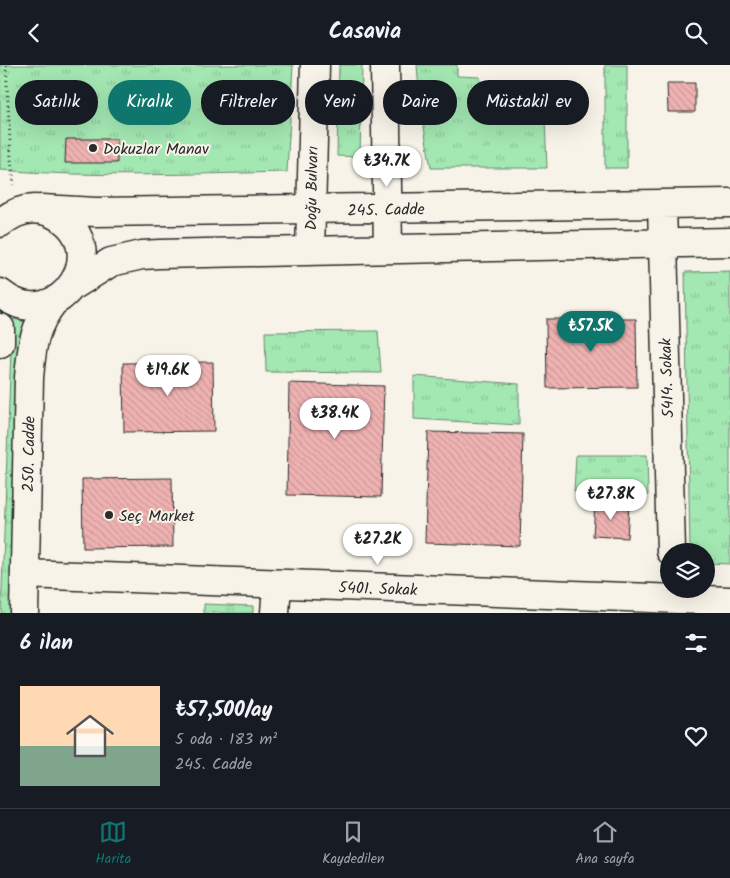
<!DOCTYPE html>
<html lang="tr">
<meta charset="utf-8">
<style>
:root{--surface:#171b24;--page:#20242c;--text:#f1f3f6;--muted:#9ea1a6;--line:#363941;--accent:#0f766e}
body{margin:0;font-family:Kalam,sans-serif;background:var(--page);color:var(--text);height:100vh;display:flex;flex-direction:column;font-size:19px;white-space:nowrap}
*{box-sizing:border-box;margin:0}
p{font-size:16px;color:var(--muted)}
.icon{flex:none;width:28px;height:28px;fill:none;stroke:currentColor;stroke-width:2;stroke-linecap:round;stroke-linejoin:round}
.map{position:relative;height:548px;overflow:hidden}
.panel{display:flex;flex-direction:column;background:var(--surface);flex:1}
.panel>*{flex:none}
.hud{position:absolute;left:15px;top:15px;width:700px;height:45px;display:flex;gap:10px}
.buttons{position:absolute;left:660px;top:478px;display:grid;gap:10px}
.buttons a{display:grid;place-items:center;width:55px;height:55px;border-radius:50%;background:var(--surface);box-shadow:0 5px 20px #0002;font-size:25px}
.price{position:absolute;translate:-50% -42px;padding:0 11px;border-radius:18px;background:#fff;color:#222;font-size:16px;line-height:32px;filter:drop-shadow(0 1px 2px #0008)}
.price::after{content:'';position:absolute;left:50%;top:30px;width:15px;height:11px;margin-left:-8px;background:inherit;clip-path:polygon(0 0,100% 0,50% 100%)}
.price.selected{background:var(--accent);color:#fff}
ul{padding:0;list-style:none}
li{display:flex;align-items:center;gap:15px;height:125px;padding:0 20px}
li span{display:grid;place-items:center;flex:none;width:140px;height:100px;border-radius:0px;color:#555}
li>.icon{margin-inline-start:auto}
span .icon{width:60px;height:60px;fill:#fffc;stroke-width:1}
li b{font-size:21px}
h2{display:flex;justify-content:space-between;align-items:center;height:60px;padding:0 20px;font-size:21px}
.tag{padding:0 18px;border-radius:22px;background:var(--surface);box-shadow:0 5px 20px #0002;font-size:18px;line-height:45px}
.tag.selected{background:var(--accent);color:#fff}
header{display:flex;justify-content:space-between;align-items:center;height:65px;padding:0 20px;background:var(--surface);font-size:22px;font-weight:600}
.menu{display:flex;justify-content:space-around;align-items:center;height:70px;border-top:1px solid var(--line);background:var(--surface);font-size:14px;color:var(--muted)}
.menu a{display:grid;justify-items:center;gap:2px}
.menu .selected{color:var(--accent)}
.map>svg:first-child{display:block}
</style>
<header><svg class="icon" aria-label="back" viewBox="0 0 24 24"><path d="M15 5l-7 7 7 7"/></svg>Casavia<svg class="icon" aria-label="search" viewBox="0 0 24 24"><circle cx="10" cy="10" r="6"/><path d="M15 15l6 6"/></svg></header>
<div class="map">
<svg width="730" height="548" viewBox="0 0 730 548">
<defs>
<pattern id="grass-tufts" width="24" height="20" patternUnits="userSpaceOnUse" patternTransform="scale(1.25)"><rect width="24" height="20" fill="#a3e7b2"/><path d="M3 7l-1-3M5 7V3M7 7l1-3M15 17l-1-3M17 17v-4M19 17l1-3" fill="none" stroke="#8cc699"/></pattern>
<pattern id="building-back-hatch" width="6" height="6" patternUnits="userSpaceOnUse" patternTransform="scale(1.25)"><rect width="6" height="6" fill="#eeb2b1"/><path d="M-1 5l2 2M0 0l6 6M5-1l2 2" fill="none" stroke="#cc9998"/></pattern>
</defs>
<rect width="100%" height="100%" fill="#f7f3e8"/>
<filter id="ink" filterUnits="userSpaceOnUse"><feTurbulence type="fractalNoise" baseFrequency=".02" numOctaves="2"/><feDisplacementMap in="SourceGraphic" scale="10" xChannelSelector="R" yChannelSelector="G"/><feConvolveMatrix kernelMatrix="1 2 1 2 8 2 1 2 1" color-interpolation-filters="sRGB"/></filter>
<g filter="url(#ink)">
<path fill="url(#grass-tufts)" stroke="#67896e" d="M 0,0 L 293,0 L 287,107 C 191,109 95,113 0,105 Z
M 339,0 L 362,0 L 360,92 L 337,91 Z
M 417,0 L 457,0 L 457,11 L 480,12 L 481,28 L 544,28 L 547,103 L 431,103 L 420,39 Z
M 605,0 L 627,0 L 627,103 L 605,103 Z
M 730,206 L 730,499 L 706,498 L 706,486 L 690,486 L 685,207 Z
M 14,254 L 25,257 L 26,261 L 16,314 L 10,548 L 1,548 L 12,257 Z
M 378,266 L 381,308 L 266,307 L 265,267 Z
M 414,311 L 519,319 L 519,360 L 414,354 Z
M 576,390 L 647,390 L 648,430 L 574,426 Z
M 204,539 L 253,541 L 253,548 L 204,548 Z"/>
<path fill="url(#building-back-hatch)" stroke="#2b2b2b" d="M 667,18 L 695,18 L 695,47 L 668,47 Z
M 66,74 L 117,74 L 117,98 L 65,98 Z
M 546,254 L 636,254 L 637,322 L 547,323 Z
M 213,297 L 214,366 L 124,367 L 123,298 Z
M 289,318 L 384,321 L 381,432 L 287,430 Z
M 428,367 L 523,369 L 520,481 L 425,478 Z
M 172,413 L 173,482 L 83,483 L 82,414 Z
M 595,438 L 629,440 L 627,473 L 593,471 Z"/>
<g fill="none" stroke-linecap="round" stroke-linejoin="round">
<defs>
<path id="minor" d="M 385,0 L 388,184
M 662,139 L 671,486
M 42,144 L 96,147 L 730,138
M 0,158 C 15,146 31,140 49,147 C 121,176 60,277 0,228
M 310,186 L 315,0
M 74,220 L 111,197 L 142,190 L 159,189 L 730,177
M 0,263 L 0,278
M 25,509 L 730,536
M 24,548 L 29,313 C 32,280 33,263 54,236
M 275,548 L 277,519"/>
</defs>
<use href="#minor" stroke="#2b2b2b" stroke-width="31"/>
<path stroke="#2b2b2b" stroke-width="3" stroke-dasharray="1 4" stroke-linecap="butt" d="M 6,0 L 11,94 L 14,120"/>
<use href="#minor" stroke="#f7f3e8" stroke-width="28"/>
</g>
</g>
<g fill="#2b2b2b" stroke="#f7f3e8" stroke-width="2">
<circle cx="93" cy="83" r="5"/>
<circle cx="109" cy="450" r="5"/>
</g>
<g text-anchor="middle" stroke-width="4" stroke-linejoin="round" paint-order="stroke">
<g font-size="16" fill="#2b2b2b" stroke="#f7f3e8" text-anchor="start">
<text x="103" y="89">Dokuzlar Manav</text>
<text x="119" y="456">Seç Market</text>
</g>
<g font-size="16" fill="#2b2b2b" stroke="#f7f3e8">
<text transform="translate(311 123) rotate(-89)" y="6">Doğu Bulvarı</text>
<text transform="translate(386 144) rotate(-1)" y="6">245. Cadde</text>
<text transform="translate(666 313) rotate(-92)" y="6">5414. Sokak</text>
<text transform="translate(28 389) rotate(-89)" y="6">250. Cadde</text>
<text transform="translate(378 523) rotate(2)" y="6">5401. Sokak</text>
</g>
</g>
</svg>
<div class="buttons">
<a><svg class="icon" aria-label="layers" viewBox="0 0 24 24"><path d="M12 4l9 5-9 5-9-5zM3 14l9 5 9-5"/></svg></a>
</div>
<b class="price" style="left:387px;top:123px">₺34.7K</b>
<b class="price selected" style="left:591px;top:288px">₺57.5K</b>
<b class="price" style="left:168px;top:332px">₺19.6K</b>
<b class="price" style="left:335px;top:375px">₺38.4K</b>
<b class="price" style="left:611px;top:456px">₺27.8K</b>
<b class="price" style="left:378px;top:501px">₺27.2K</b>
<div class="hud">
<a class="tag">Satılık</a>
<a class="tag selected">Kiralık</a>
<a class="tag">Filtreler</a>
<a class="tag">Yeni</a>
<a class="tag">Daire</a>
<a class="tag">Müstakil ev</a>
</div>
</div>
<section class="panel">
<h2>6 ilan<svg class="icon" aria-label="filters" viewBox="0 0 24 24"><path d="M4 7h16M4 17h16"/><circle cx="9" cy="7" r="2"/><circle cx="15" cy="17" r="2"/></svg></h2>
<ul>
<li><span style="background:linear-gradient(#ffd9b3 60%,#7fa58c 0)"><svg class="icon" aria-label="home" viewBox="0 0 24 24"><path d="M3 11l9-7 9 7M6 9v11h12V9"/></svg></span><div><b>₺57,500/ay</b><p>5 oda · 183 m²</p><p>245. Cadde</p></div><svg class="icon" aria-label="heart" viewBox="0 0 24 24"><path d="M12 20l-8-8c-3-5 5-10 8-4 3-6 11-1 8 4z"/></svg></li>
</ul>
</section>
<nav class="menu">
<a class="selected"><svg class="icon" aria-label="map" viewBox="0 0 24 24"><path d="M3 6l6-2 6 2 6-2v14l-6 2-6-2-6 2zM9 4v14M15 6v14"/></svg>Harita</a>
<a><svg class="icon" aria-label="saved" viewBox="0 0 24 24"><path d="M7 4h10v16l-5-4-5 4z"/></svg>Kaydedilen</a>
<a><svg class="icon" aria-label="home" viewBox="0 0 24 24"><path d="M3 11l9-7 9 7M6 9v11h12V9"/></svg>Ana sayfa</a>
</nav>
